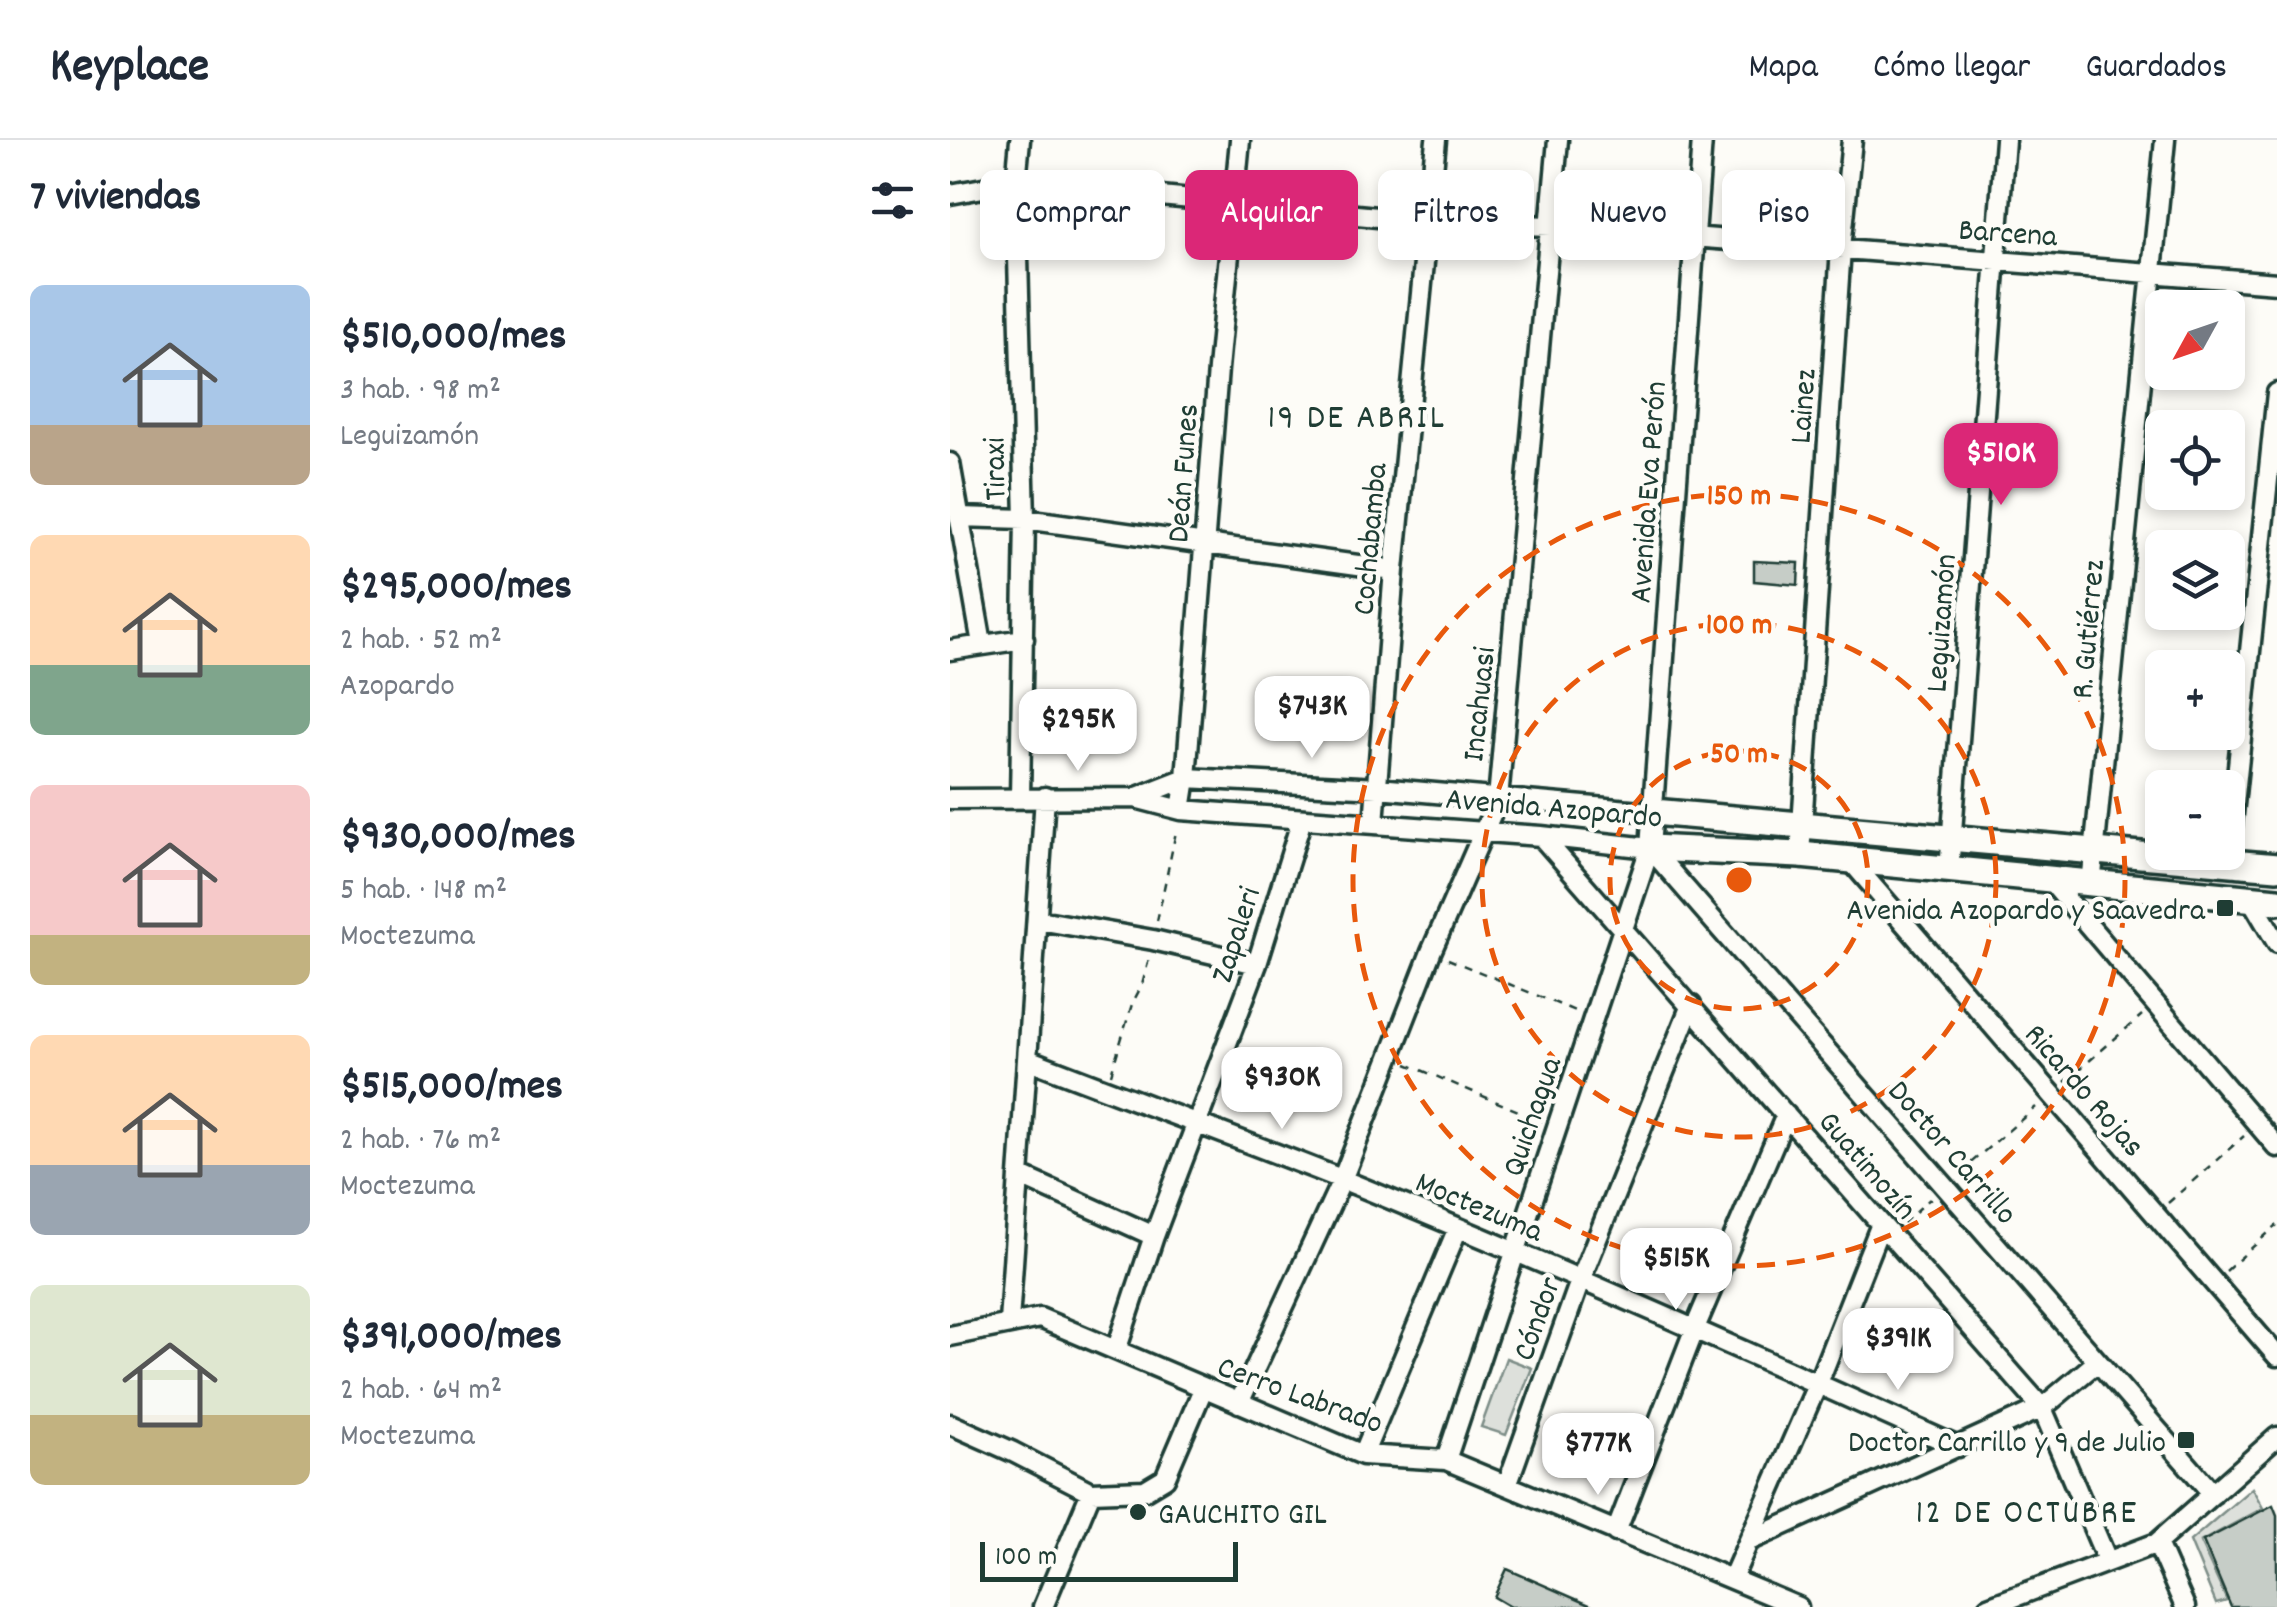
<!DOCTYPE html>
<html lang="es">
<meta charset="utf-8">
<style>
:root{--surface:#fff;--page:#f6f6f7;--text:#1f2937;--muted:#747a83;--line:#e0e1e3;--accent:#db2777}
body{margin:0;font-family:Dekko,sans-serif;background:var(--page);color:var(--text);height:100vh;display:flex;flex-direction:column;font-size:38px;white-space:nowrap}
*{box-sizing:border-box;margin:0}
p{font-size:32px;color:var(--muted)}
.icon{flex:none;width:55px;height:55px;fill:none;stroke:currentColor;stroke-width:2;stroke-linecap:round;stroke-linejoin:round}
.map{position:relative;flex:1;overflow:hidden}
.drawer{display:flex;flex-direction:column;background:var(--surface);width:950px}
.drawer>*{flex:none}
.guide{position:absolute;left:30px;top:30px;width:950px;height:90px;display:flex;gap:20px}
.needle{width:65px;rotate:230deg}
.fabs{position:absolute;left:1195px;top:150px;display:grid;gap:20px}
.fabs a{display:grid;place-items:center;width:100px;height:100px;border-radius:15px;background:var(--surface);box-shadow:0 5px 15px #0003;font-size:50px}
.scale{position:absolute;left:30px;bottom:25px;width:258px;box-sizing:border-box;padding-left:10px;border:5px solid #1f3d34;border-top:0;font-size:28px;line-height:35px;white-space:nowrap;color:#1f3d34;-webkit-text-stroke:8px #fdfcf7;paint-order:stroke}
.price{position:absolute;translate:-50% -85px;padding:0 22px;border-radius:20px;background:#fff;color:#222;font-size:32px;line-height:65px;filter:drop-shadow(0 2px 5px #0008)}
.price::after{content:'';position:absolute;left:50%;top:60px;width:30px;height:22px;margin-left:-15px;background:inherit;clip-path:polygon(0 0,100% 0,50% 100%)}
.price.on{background:var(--accent);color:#fff}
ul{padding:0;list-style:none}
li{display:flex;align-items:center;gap:30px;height:250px;padding:0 30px}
li span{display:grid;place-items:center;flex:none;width:280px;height:200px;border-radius:15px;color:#555}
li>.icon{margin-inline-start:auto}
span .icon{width:120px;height:120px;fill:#fffc;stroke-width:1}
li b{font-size:42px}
h2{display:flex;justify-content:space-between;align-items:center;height:120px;padding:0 30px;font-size:42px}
.pill{padding:0 35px;border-radius:15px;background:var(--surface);box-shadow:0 5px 15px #0003;font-size:35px;line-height:90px}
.pill.on{background:var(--accent);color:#fff}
header{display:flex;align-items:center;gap:60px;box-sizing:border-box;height:140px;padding:0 50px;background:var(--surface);border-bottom:2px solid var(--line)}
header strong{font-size:48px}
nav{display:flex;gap:55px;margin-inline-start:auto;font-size:35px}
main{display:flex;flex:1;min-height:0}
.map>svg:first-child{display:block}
</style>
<header>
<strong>Keyplace</strong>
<nav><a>Mapa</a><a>Cómo llegar</a><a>Guardados</a></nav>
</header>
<main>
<section class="drawer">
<h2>7 viviendas<svg class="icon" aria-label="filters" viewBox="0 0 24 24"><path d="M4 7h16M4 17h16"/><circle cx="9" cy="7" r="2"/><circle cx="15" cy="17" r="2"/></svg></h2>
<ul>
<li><span style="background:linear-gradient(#a9c7e8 70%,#b9a48a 0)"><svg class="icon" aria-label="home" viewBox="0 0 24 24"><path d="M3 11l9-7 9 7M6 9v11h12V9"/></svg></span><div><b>$510,000/mes</b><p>3 hab. · 98 m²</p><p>Leguizamón</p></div></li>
<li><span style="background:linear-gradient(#ffd9b3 65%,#7fa58c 0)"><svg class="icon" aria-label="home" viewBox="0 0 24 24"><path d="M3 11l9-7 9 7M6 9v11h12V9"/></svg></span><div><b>$295,000/mes</b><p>2 hab. · 52 m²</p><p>Azopardo</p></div></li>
<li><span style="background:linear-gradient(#f6c9c9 75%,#c2b280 0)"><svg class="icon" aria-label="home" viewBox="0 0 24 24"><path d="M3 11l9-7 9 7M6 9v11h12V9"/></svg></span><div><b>$930,000/mes</b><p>5 hab. · 148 m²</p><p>Moctezuma</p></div></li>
<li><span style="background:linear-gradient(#ffd9b3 65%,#9aa5b1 0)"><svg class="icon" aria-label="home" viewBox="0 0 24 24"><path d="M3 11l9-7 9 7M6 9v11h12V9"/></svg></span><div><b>$515,000/mes</b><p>2 hab. · 76 m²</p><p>Moctezuma</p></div></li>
<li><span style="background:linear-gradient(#dfe7d0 65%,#c2b280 0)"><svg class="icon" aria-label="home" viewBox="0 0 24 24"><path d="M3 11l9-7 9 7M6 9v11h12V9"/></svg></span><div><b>$391,000/mes</b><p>2 hab. · 64 m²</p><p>Moctezuma</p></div></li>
</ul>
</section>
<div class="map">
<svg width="1327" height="1467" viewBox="0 0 1327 1467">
<rect width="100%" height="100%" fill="#fdfcf7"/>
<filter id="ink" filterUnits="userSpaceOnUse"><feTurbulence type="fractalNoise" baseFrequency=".01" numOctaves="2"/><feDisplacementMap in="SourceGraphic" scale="20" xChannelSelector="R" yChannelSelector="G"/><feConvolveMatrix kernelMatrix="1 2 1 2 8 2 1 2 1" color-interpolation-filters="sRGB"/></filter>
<g filter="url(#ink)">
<path fill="#dde0db" stroke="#7e8e88" stroke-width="2.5" d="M 556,1218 L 582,1228 L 556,1295 L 531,1287 Z
M 1302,1348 L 1313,1368 L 1250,1402 L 1277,1461 L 1266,1464 L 1240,1401 Z"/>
<path fill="#c6cdc7" stroke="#1f3d34" stroke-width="2.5" d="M 804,421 L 849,423 L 848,445 L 804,441 Z
M 1323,1365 L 1327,1375 L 1327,1467 L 1281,1467 L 1253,1401 Z
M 557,1429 L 644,1467 L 561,1467 L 544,1457 Z"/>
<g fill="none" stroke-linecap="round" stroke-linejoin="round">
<defs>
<path id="street" d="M 0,54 L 66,42 L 479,82 L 601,86 L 1327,143
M 0,323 L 32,504
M 9,377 L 75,379 L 444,430
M 0,510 L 74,499
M 70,657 L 75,379 L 66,42 L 70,0
M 185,658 L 236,638 L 428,648 L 703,672
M 0,659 L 185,658 L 231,670 L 591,696 L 700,708
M 231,670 L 236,638 L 268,229 L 290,0
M 424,683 L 444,430 L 486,0
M 591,696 L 1092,1268 L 1157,1420
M 700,708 L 1263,1354
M 850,715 L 891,108 L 902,0
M 901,721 L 1327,1216
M 1278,722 L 1327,253
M 999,731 L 1055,0
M 1100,740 L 1327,1007
M 1141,745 L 1215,0
M 1301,759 L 1327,803
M 89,780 L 203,800 L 307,824
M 77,919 C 183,960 290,999 396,1041 C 602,1125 805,1215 1008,1307
M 69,1035 L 204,1096
M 59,1182 L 95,657
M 0,1196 L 90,1178 L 413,1315 L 496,1320 L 848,1467
M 167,1208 L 204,1096 L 307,824 L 352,679
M 289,1263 L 392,1040 L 481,812 L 548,659 L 608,0
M 0,1284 L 63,1312 L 141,1352
M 413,1315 L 508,1088
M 496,1320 L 700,708 L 752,0
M 557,1345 L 630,1141 L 741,865
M 666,1392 L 745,1188 L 836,975
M 799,1401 L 1092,1268 L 1147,1222
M 1207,1403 L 1235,1467
M 782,1439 L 868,1243 L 931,1084
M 93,1467 L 141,1352 L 195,1350 L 215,1338 L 253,1249
M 1038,1467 L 1207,1403 L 1327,1297"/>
<path id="secondary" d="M 703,672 L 1327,727
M 700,708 L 850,715 L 1327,761"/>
</defs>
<use href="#street" stroke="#1f3d34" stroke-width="25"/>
<use href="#secondary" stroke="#1f3d34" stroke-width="32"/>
<path stroke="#1f3d34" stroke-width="2.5" stroke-dasharray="8 8" stroke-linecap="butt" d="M 207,781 L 227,687
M 498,819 L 625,871
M 457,924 L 592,981
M 161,934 L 182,864 L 192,845 L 199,819
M 1115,942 L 1192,875
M 1009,1033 L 1086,967
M 1218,1063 L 1294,996
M 953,1083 L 981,1058
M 1276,1131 L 1327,1085"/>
<use href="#street" stroke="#fdfcf7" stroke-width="18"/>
<use href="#secondary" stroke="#fdfcf7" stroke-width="25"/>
</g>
</g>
<g fill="none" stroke="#e8590c" stroke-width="5" stroke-dasharray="18 12">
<circle cx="789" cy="740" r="129"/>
<circle cx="789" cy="740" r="257"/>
<circle cx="789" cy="740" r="386"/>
</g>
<g fill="#1f3d34" stroke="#fdfcf7" stroke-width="4">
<rect x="1265" y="758" width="20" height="20" rx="5"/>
<rect x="1226" y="1290" width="20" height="20" rx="5"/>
<circle cx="188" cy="1372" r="10"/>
</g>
<g text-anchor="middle" stroke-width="9" stroke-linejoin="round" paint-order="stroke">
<g font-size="32" fill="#1f3d34" stroke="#fdfcf7">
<text transform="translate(1058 91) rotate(4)" y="11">Barcena</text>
<text transform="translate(851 266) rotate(-86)" y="11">Lainez</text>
<text transform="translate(43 329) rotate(-91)" y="11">Tiraxi</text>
<text transform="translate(231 333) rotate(-86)" y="11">Deán Funes</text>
<text transform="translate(696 352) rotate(-86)" y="11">Avenida Eva Perón</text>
<text transform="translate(418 399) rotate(-85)" y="11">Cochabamba</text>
<text transform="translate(989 483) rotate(-86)" y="11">Leguizamón</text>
<text transform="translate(1136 489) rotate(-85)" y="11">R. Gutiérrez</text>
<text transform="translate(527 564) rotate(-84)" y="11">Incahuasi</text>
<text transform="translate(604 666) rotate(5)" y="11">Avenida Azopardo</text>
<text transform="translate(284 794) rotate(-72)" y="11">Zapaleri</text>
<text transform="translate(1136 949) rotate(49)" y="11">Ricardo Rojas</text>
<text transform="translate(580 976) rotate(-71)" y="11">Quichagua</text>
<text transform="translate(1004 1011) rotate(49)" y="11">Doctor Carrillo</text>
<text transform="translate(919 1024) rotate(49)" y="11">Guatimozín</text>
<text transform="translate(530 1065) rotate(23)" y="11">Moctezuma</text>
<text transform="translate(585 1178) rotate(-70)" y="11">Cóndor</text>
<text transform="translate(351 1253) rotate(20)" y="11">Cerro Labrado</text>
</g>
<g font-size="32" fill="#1f3d34" stroke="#fdfcf7" text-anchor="end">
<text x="1255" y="779">Avenida Azopardo y Saavedra</text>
<text x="1216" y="1311">Doctor Carrillo y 9 de Julio</text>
<text x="208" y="1383" text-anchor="start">GAUCHITO GIL</text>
</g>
<g font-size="35" letter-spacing="2.5" fill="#1f3d34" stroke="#fdfcf7">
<text x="407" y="287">19 DE ABRIL</text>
<text x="1077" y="1382">12 DE OCTUBRE</text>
</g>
</g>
<circle cx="789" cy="740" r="15" fill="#e8590c" stroke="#fdfcf7" stroke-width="5"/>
<g font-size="30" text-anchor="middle" font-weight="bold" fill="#e8590c" stroke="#fdfcf7" stroke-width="9" stroke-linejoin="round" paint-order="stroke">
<text x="789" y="364">150 m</text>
<text x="789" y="493">100 m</text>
<text x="789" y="622">50 m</text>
</g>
</svg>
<div class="fabs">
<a><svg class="needle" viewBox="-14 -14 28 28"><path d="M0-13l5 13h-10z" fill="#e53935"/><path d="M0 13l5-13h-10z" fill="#747a83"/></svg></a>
<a><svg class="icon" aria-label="locate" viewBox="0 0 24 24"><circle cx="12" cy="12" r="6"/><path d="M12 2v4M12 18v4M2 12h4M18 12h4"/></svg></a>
<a><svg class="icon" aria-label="layers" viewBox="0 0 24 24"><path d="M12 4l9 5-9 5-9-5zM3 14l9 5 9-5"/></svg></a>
<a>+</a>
<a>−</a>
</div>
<div class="scale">100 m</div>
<b class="price on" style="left:1051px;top:368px">$510K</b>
<b class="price" style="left:362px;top:621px">$743K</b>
<b class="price" style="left:128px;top:634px">$295K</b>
<b class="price" style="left:332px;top:992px">$930K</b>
<b class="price" style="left:726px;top:1173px">$515K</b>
<b class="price" style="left:948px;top:1253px">$391K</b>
<b class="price" style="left:648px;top:1358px">$777K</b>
<div class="guide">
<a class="pill">Comprar</a>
<a class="pill on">Alquilar</a>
<a class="pill">Filtros</a>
<a class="pill">Nuevo</a>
<a class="pill">Piso</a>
</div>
</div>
</main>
